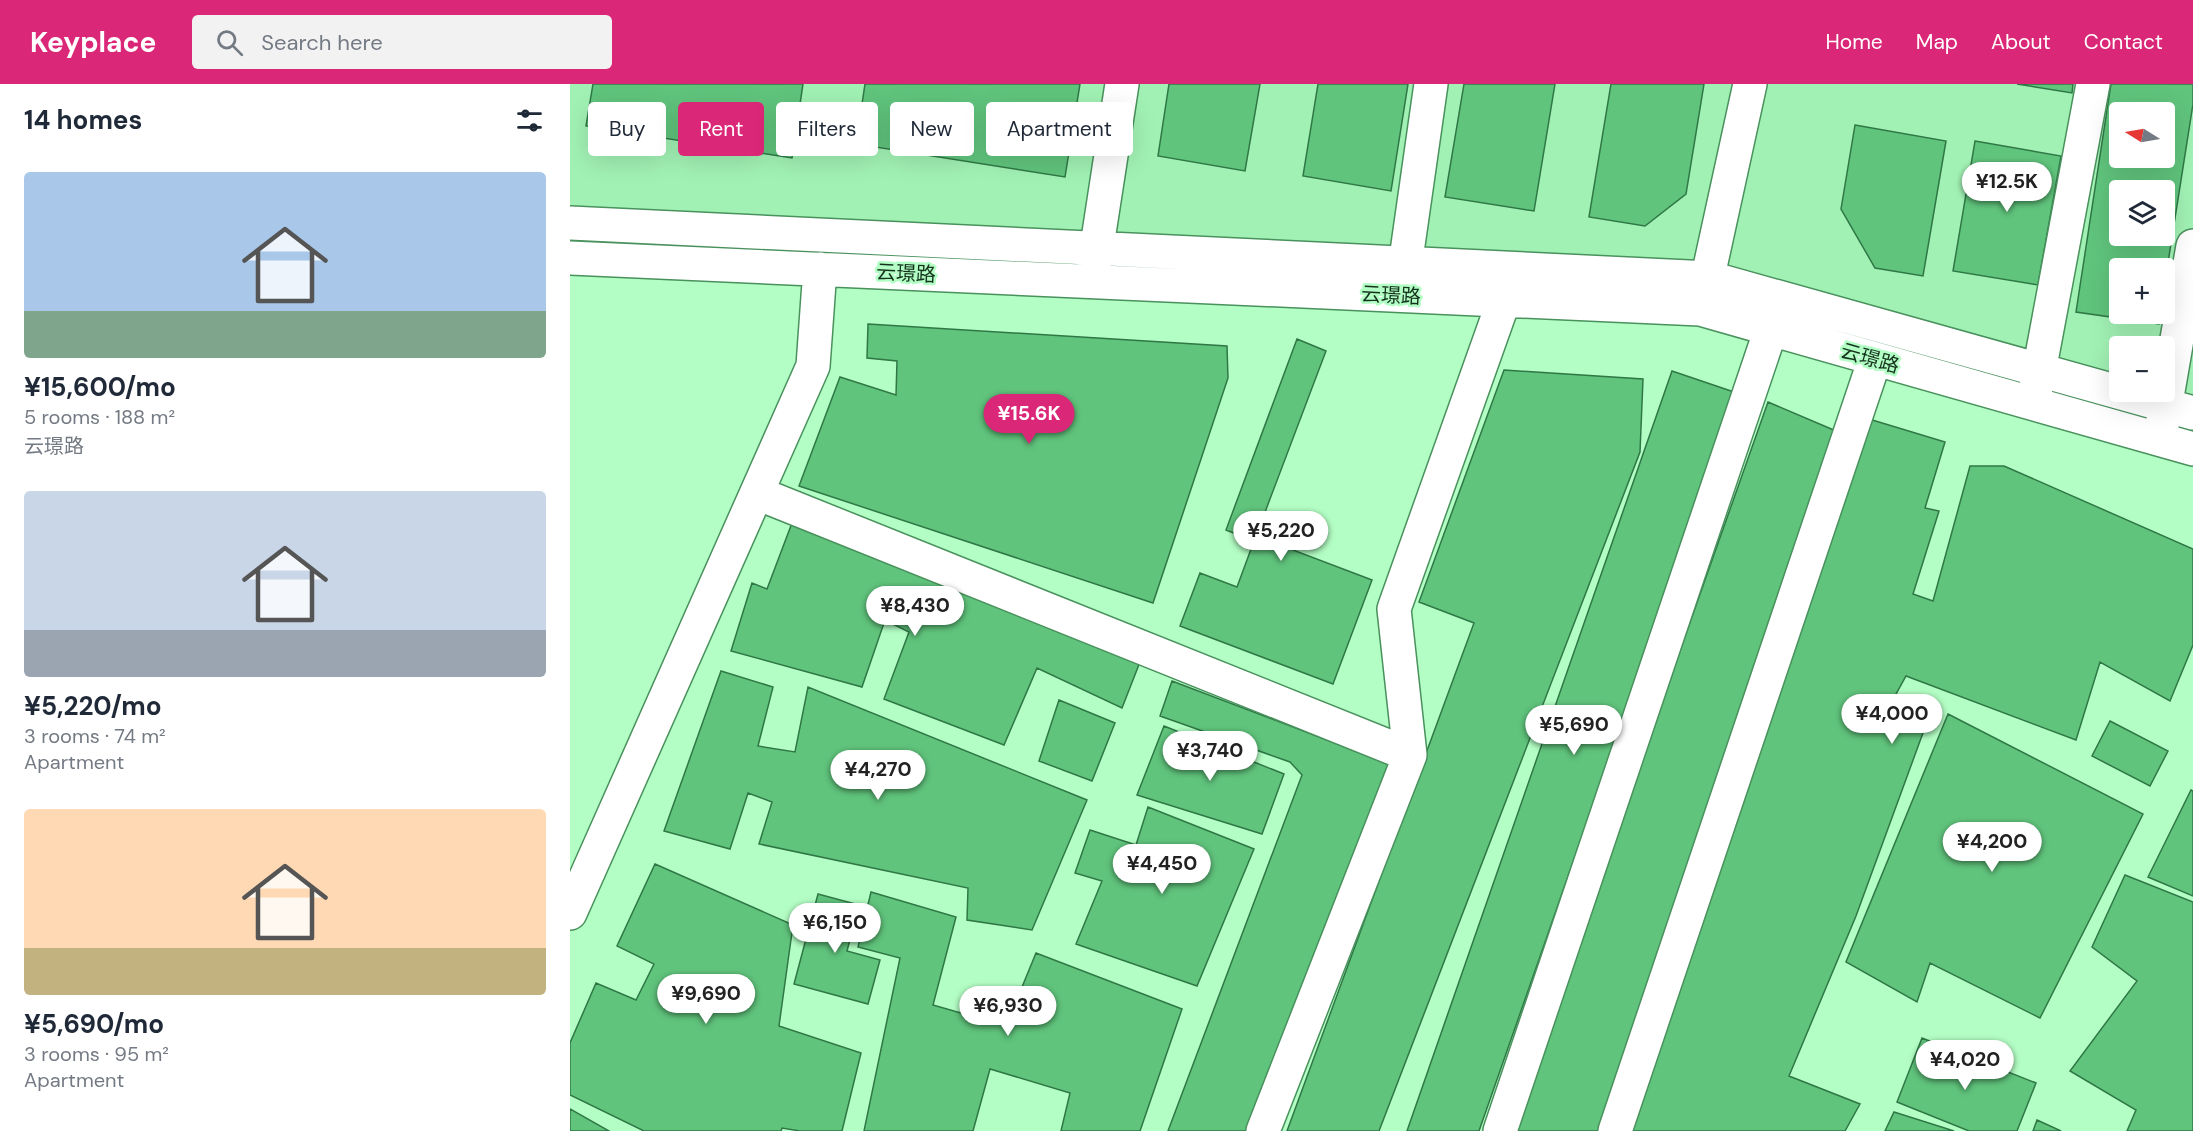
<!DOCTYPE html>
<meta charset="utf-8">
<style>
:root{--surface:#fff;--page:#f2f2f3;--text:#1f2937;--muted:#747a83;--accent:#db2777}
body{margin:0;font-family:"DM Sans","Noto Sans SC",sans-serif;background:var(--page);color:var(--text);height:100vh;display:flex;flex-direction:column;font-size:22px;white-space:nowrap}
*{box-sizing:border-box;margin:0}
p{font-size:20px;color:var(--muted)}
.icon{flex:none;width:33px;height:33px;fill:none;stroke:currentColor;stroke-width:2;stroke-linecap:round;stroke-linejoin:round}
.map{position:relative;flex:1;overflow:hidden}
.drawer{display:flex;flex-direction:column;background:var(--surface);width:570px}
.drawer>*{flex:none}
.banner{position:absolute;left:18px;top:18px;width:570px;height:54px;display:flex;gap:12px}
.needle{width:39px;rotate:281deg}
.controls{position:absolute;left:1539px;top:18px;display:grid;gap:12px}
.controls a{display:grid;place-items:center;width:66px;height:66px;border-radius:6px;background:var(--surface);box-shadow:0 6px 24px #0002;font-size:30px}
.price{position:absolute;translate:-50% -51px;padding:0 14px;border-radius:21px;background:#fff;color:#222;font-size:20px;line-height:39px;filter:drop-shadow(0 2px 3px #0008)}
.price::after{content:'';position:absolute;left:50%;top:36px;width:18px;height:14px;margin-left:-9px;background:inherit;clip-path:polygon(0 0,100% 0,50% 100%)}
.price.current{background:var(--accent);color:#fff}
ul{padding:0;list-style:none}
li{display:grid;align-content:center;gap:12px;height:318px;padding:0 24px}
li span{display:grid;place-items:center;height:186px;border-radius:6px;color:#555}
li>.icon{margin-inline-start:auto}
span .icon{width:108px;height:108px;fill:#fffc;stroke-width:1}
li b{font-size:26px}
h2{display:flex;justify-content:space-between;align-items:center;height:72px;padding:0 24px;font-size:26px}
.chip{padding:0 21px;border-radius:6px;background:var(--surface);box-shadow:0 6px 24px #0002;font-size:21px;line-height:54px}
.chip.current{background:var(--accent);color:#fff}
header{display:flex;align-items:center;gap:36px;box-sizing:border-box;height:84px;padding:0 30px;background:var(--accent);color:#fff}
header strong{font-size:28px}
nav{display:flex;gap:33px;margin-inline-start:auto;font-size:21px}
.search{width:420px;height:54px;background:var(--page);display:flex;align-items:center;gap:15px;box-sizing:border-box;padding:0 21px;border-radius:6px;color:var(--muted);font-size:22px}
main{display:flex;flex:1;min-height:0}
.map>svg:first-child{display:block}
</style>
<header>
<strong>Keyplace</strong>
<div class="search"><svg class="icon" aria-label="search" viewBox="0 0 24 24"><circle cx="10" cy="10" r="6"/><path d="M15 15l6 6"/></svg>Search here</div>
<nav><a>Home</a><a>Map</a><a>About</a><a>Contact</a></nav>
</header>
<main>
<section class="drawer">
<h2>14 homes<svg class="icon" aria-label="filters" viewBox="0 0 24 24"><path d="M4 7h16M4 17h16"/><circle cx="9" cy="7" r="2"/><circle cx="15" cy="17" r="2"/></svg></h2>
<ul>
<li><span style="background:linear-gradient(#a9c7e8 75%,#7fa58c 0)"><svg class="icon" aria-label="home" viewBox="0 0 24 24"><path d="M3 11l9-7 9 7M6 9v11h12V9"/></svg></span><div><b>¥15,600/mo</b><p>5 rooms · 188 m²</p><p>云璟路</p></div></li>
<li><span style="background:linear-gradient(#c9d6e8 75%,#9aa5b1 0)"><svg class="icon" aria-label="home" viewBox="0 0 24 24"><path d="M3 11l9-7 9 7M6 9v11h12V9"/></svg></span><div><b>¥5,220/mo</b><p>3 rooms · 74 m²</p><p>Apartment</p></div></li>
<li><span style="background:linear-gradient(#ffd9b3 75%,#c2b280 0)"><svg class="icon" aria-label="home" viewBox="0 0 24 24"><path d="M3 11l9-7 9 7M6 9v11h12V9"/></svg></span><div><b>¥5,690/mo</b><p>3 rooms · 95 m²</p><p>Apartment</p></div></li>
</ul>
</section>
<div class="map">
<svg width="1623" height="1047" viewBox="0 0 1623 1047">
<rect width="100%" height="100%" fill="#b3fec4"/>
<path fill="#a1f1b4" fill-rule="evenodd" d="M 0,0 L 1623,0 L 1623,365 L 1130,225 L 0,174 ZM 1550,28 L 1594,28 L 1594,74 L 1550,74 ZM 1550,106 L 1594,106 L 1594,152 L 1550,152 ZM 1550,184 L 1594,184 L 1594,230 L 1550,230 ZM 1550,262 L 1594,262 L 1594,308 L 1550,308 Z"/>
<path fill="#60c47c" stroke="#2f7846" stroke-width="1.5" fill-rule="evenodd" d="M 23,0 L 233,0 L 222,74 L 16,42 Z
M 295,0 L 510,0 L 495,93 L 286,60 Z
M 599,0 L 690,0 L 675,87 L 588,72 Z
M 748,0 L 838,0 L 821,107 L 733,92 Z
M 894,0 L 985,0 L 964,127 L 875,113 Z
M 1041,0 L 1134,0 L 1116,110 L 1075,142 L 1019,133 Z
M 1447,0 L 1503,0 L 1502,9 Z
M 1541,0 L 1623,0 L 1623,20 L 1594,204 L 1594,184 L 1550,184 L 1550,230 L 1591,230 L 1589,240 L 1506,228 ZM 1550,28 L 1594,28 L 1594,74 L 1550,74 ZM 1550,106 L 1594,106 L 1594,152 L 1550,152 Z
M 1285,41 L 1376,57 L 1353,192 L 1305,184 L 1271,125 Z
M 1405,57 L 1491,72 L 1468,201 L 1383,187 Z
M 298,240 L 657,262 L 658,294 L 583,519 L 229,402 L 270,293 L 326,311 L 327,277 L 297,274 Z
M 727,255 L 756,267 L 686,452 L 802,496 L 763,600 L 610,542 L 630,489 L 667,503 L 684,457 L 656,446 Z
M 934,286 L 1073,295 L 1070,368 L 809,1047 L 717,1047 L 904,539 L 849,518 Z
M 1102,287 L 1167,309 L 909,1047 L 837,1047 Z
M 1198,318 L 1266,347 L 1029,1047 L 940,1047 Z
M 1299,335 L 1375,358 L 1355,424 L 1369,427 L 1343,510 L 1363,517 L 1400,382 L 1434,382 L 1623,465 L 1623,561 L 1600,617 L 1530,578 L 1506,656 L 1336,592 L 1325,612 L 1361,627 L 1286,832 L 1219,992 L 1290,1020 L 1275,1047 L 1058,1047 Z
M 222,439 L 570,578 L 552,624 L 467,584 L 434,661 L 314,615 L 339,548 L 315,536 L 292,603 L 161,567 L 182,499 L 197,505 Z
M 151,587 L 203,603 L 188,662 L 225,668 L 238,603 L 517,716 L 462,846 L 397,836 L 398,804 L 189,760 L 202,718 L 178,709 L 160,765 L 94,747 Z
M 602,597 L 823,681 L 679,1047 L 598,1047 L 732,691 L 720,678 L 590,632 Z
M 489,616 L 545,639 L 522,697 L 469,677 Z
M 1378,630 L 1573,730 L 1470,934 L 1360,879 L 1347,918 L 1276,878 Z
M 1540,637 L 1598,667 L 1580,702 L 1522,672 Z
M 594,642 L 714,690 L 692,750 L 567,711 Z
M 1621,706 L 1623,707 L 1623,812 L 1578,793 Z
M 578,723 L 684,765 L 627,902 L 506,860 L 532,797 L 505,789 L 520,746 L 566,761 Z
M 85,780 L 223,841 L 209,942 L 291,969 L 272,1047 L 230,1047 L 212,1044 L 211,1047 L 74,1047 L 0,1011 L 0,959 L 26,899 L 66,916 L 84,880 L 47,862 Z
M 1555,791 L 1623,818 L 1623,1047 L 1557,1047 L 1566,1026 L 1500,987 L 1567,897 L 1522,863 Z
M 301,808 L 386,833 L 363,921 L 436,942 L 466,869 L 612,925 L 570,1047 L 491,1047 L 500,1009 L 420,985 L 403,1047 L 294,1047 L 330,874 L 288,863 Z
M 248,810 L 289,821 L 277,867 L 310,876 L 298,920 L 224,900 Z
M 1352,954 L 1466,999 L 1447,1047 L 1399,1047 L 1327,1018 Z
M 0,1025 L 39,1047 L 0,1047 Z
M 1324,1028 L 1384,1047 L 1315,1047 Z
M 1467,1036 L 1491,1047 L 1463,1047 Z"/>
<g fill="none" stroke-linecap="round" stroke-linejoin="round">
<defs>
<path id="minor" d="M 0,139 L 1140,194 L 1623,329
M 0,174 L 1130,225 L 1623,365
M 523,188 L 552,0
M 832,203 L 861,0
M 1133,215 L 1180,0
M 1465,309 L 1523,0
M 1592,342 L 1623,162
M 187,409 L 840,671 L 824,525 L 934,216
M 0,829 L 243,282 L 250,185
M 693,1047 L 840,671
M 930,1047 L 1201,245
M 1045,1047 L 1305,275"/>
</defs>
<use href="#minor" stroke="#49915d" stroke-width="36"/>
<use href="#minor" stroke="#fff" stroke-width="33"/>
</g>
<g text-anchor="middle" stroke-width="5" stroke-linejoin="round" paint-order="stroke">
<g font-size="20" fill="#14321c" stroke="#b3fec4">
<text transform="translate(336 189) rotate(3)" y="7">云璟路</text>
<text transform="translate(821 211) rotate(3)" y="7">云璟路</text>
<text transform="translate(1300 274) rotate(16)" y="7">云璟路</text>
</g>
</g>
</svg>
<div class="controls">
<a><svg class="needle" viewBox="-14 -14 28 28"><path d="M0-13l5 13h-10z" fill="#e53935"/><path d="M0 13l5-13h-10z" fill="#747a83"/></svg></a>
<a><svg class="icon" aria-label="layers" viewBox="0 0 24 24"><path d="M12 4l9 5-9 5-9-5zM3 14l9 5 9-5"/></svg></a>
<a>+</a>
<a>−</a>
</div>
<b class="price" style="left:1437px;top:129px">¥12.5K</b>
<b class="price current" style="left:459px;top:361px">¥15.6K</b>
<b class="price" style="left:711px;top:478px">¥5,220</b>
<b class="price" style="left:345px;top:553px">¥8,430</b>
<b class="price" style="left:1322px;top:661px">¥4,000</b>
<b class="price" style="left:1004px;top:672px">¥5,690</b>
<b class="price" style="left:640px;top:698px">¥3,740</b>
<b class="price" style="left:308px;top:717px">¥4,270</b>
<b class="price" style="left:1422px;top:789px">¥4,200</b>
<b class="price" style="left:592px;top:811px">¥4,450</b>
<b class="price" style="left:265px;top:870px">¥6,150</b>
<b class="price" style="left:136px;top:941px">¥9,690</b>
<b class="price" style="left:438px;top:953px">¥6,930</b>
<b class="price" style="left:1395px;top:1007px">¥4,020</b>
<div class="banner">
<a class="chip">Buy</a>
<a class="chip current">Rent</a>
<a class="chip">Filters</a>
<a class="chip">New</a>
<a class="chip">Apartment</a>
</div>
</div>
</main>
